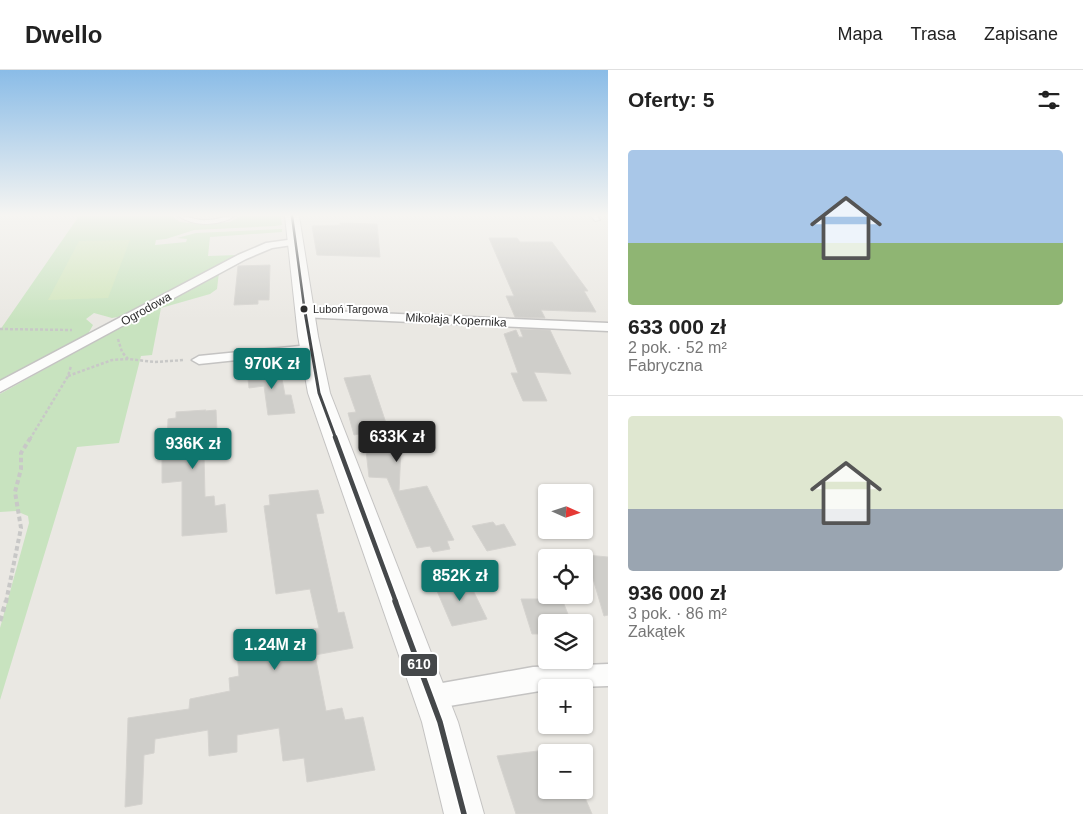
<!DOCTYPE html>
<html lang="pl">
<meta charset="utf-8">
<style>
:root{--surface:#fff;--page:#f6f6f6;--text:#222;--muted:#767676;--line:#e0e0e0;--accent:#0f766e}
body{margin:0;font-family:Arial,sans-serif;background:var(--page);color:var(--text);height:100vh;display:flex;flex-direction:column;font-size:19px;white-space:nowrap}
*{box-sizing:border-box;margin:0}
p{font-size:16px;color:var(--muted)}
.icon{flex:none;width:28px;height:28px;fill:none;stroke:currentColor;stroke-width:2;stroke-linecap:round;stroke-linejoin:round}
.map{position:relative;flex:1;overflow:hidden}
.sheet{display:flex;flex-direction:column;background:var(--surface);width:475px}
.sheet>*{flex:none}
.needle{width:32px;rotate:93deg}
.fabs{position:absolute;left:538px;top:414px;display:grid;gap:10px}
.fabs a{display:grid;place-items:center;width:55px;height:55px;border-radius:5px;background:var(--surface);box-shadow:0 1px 4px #0004;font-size:25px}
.price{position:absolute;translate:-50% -42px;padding:0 11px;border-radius:5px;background:var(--accent);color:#fff;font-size:16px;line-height:32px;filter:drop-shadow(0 1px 2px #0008)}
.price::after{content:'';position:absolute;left:50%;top:30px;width:15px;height:11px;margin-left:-8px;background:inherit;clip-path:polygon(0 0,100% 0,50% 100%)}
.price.active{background:#222;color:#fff}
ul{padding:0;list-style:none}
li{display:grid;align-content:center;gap:10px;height:265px;padding:0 20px}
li+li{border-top:1px solid var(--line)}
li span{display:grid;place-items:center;height:155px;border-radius:5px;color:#555}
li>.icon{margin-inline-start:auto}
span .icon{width:90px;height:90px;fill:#fffc;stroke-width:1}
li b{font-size:21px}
h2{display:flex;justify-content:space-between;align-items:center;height:60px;padding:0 20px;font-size:21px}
header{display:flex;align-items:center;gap:30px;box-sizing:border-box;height:70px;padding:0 25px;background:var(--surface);border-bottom:1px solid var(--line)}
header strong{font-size:24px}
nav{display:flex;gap:28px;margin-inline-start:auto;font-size:18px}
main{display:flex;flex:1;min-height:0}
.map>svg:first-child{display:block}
</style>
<header>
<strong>Dwello</strong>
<nav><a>Mapa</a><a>Trasa</a><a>Zapisane</a></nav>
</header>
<main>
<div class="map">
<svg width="608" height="744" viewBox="0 0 608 744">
<rect width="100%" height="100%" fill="#eae8e3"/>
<path fill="#c8e3bf" d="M 79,146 L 171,146 L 180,152 L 201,154 L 230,152 L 241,146 L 281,146 L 282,155 L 275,156 L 194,160 L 166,169 L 156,170 L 155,175 L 186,172 L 187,169 L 177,168 L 196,163 L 282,159 L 282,162 L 210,167 L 208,186 L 238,185 L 123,246 L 112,248 L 94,243 L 86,249 L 93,255 L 88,264 L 0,310 L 0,260 Z
M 219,202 L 217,219 L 210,224 L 161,238 L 152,285 L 141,286 L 119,373 L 77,377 L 0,630 L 0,558 L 29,453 L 28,446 L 16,441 L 0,442 L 0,324 Z"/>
<path fill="#d1e6bd" d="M 130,170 L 108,228 L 48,230 L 79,171 Z"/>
<path fill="#cfceca" stroke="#d5d3cf" d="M 340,153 L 377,154 L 380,187 L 317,185 L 312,156 L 341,155 Z
M 489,168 L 517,168 L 520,172 L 552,172 L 588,221 L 584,221 L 596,242 L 541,240 L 545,248 L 515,247 L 506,226 L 514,226 Z
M 270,195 L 269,230 L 258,230 L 258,234 L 234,235 L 238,196 Z
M 520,259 L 550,260 L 571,304 L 534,302 L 547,331 L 523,331 L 511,303 L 518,303 L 504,264 L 516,260 L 519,267 L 523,267 Z
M 280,298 L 285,325 L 291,325 L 295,343 L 268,345 L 264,316 L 249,318 L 247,300 Z
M 370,305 L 389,362 L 397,360 L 397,352 L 431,355 L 434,381 L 401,379 L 399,421 L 427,416 L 454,470 L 447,471 L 450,479 L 433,482 L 430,476 L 417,478 L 387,408 L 369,407 L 364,363 L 354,365 L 348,343 L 356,342 L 344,308 Z
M 206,340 L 205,341 L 216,340 L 218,384 L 204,385 L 205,427 L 214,426 L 215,436 L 225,434 L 227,462 L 182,466 L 182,411 L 162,413 L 162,377 L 167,377 L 168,349 L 176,348 L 176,342 Z
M 318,420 L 324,443 L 316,444 L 338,543 L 344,542 L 353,578 L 315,585 L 326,641 L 342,638 L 345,650 L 363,647 L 375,700 L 307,712 L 304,688 L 283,691 L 279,658 L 237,665 L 237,682 L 209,686 L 208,660 L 155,669 L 154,683 L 144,685 L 142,734 L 125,737 L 128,648 L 189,639 L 190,629 L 230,621 L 229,608 L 239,606 L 236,570 L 319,558 L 310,519 L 276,524 L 264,436 L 270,435 L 269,425 Z
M 493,452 L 496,456 L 504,454 L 516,475 L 487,481 L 472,456 Z
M 586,485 L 608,487 L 608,545 L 604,546 Z
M 467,508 L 487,549 L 452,556 L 434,514 Z
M 521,529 L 562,529 L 571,552 L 546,552 L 546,564 L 532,564 Z
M 546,680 L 546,720 L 559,720 L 562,726 L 583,723 L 592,744 L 516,744 L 497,686 Z"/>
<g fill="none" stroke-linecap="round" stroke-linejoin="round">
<defs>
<path id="lane" d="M 179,146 C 188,146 197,151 207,150 C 217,150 225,146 235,146 C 220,156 193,157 179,146 Z
M 591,146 L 597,146 L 600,150 L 595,151 Z"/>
<path id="street" d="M 295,169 L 299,170 L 299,174 L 272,178 L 246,189 L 0,322 L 0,311 L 238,185 L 266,173 Z
M 305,240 L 608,253 L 608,261 L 301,247 L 299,244 Z
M 310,275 L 315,276 L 317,279 L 315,282 L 199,294 L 192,290 L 199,286 Z
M 608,594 L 608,616 L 546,618 L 546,620 L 431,639 L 423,635 L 419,627 L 423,619 L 431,615 L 533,597 Z"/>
<path id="secondary" d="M 285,146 L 299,146 L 318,266 L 330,323 L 458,652 L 484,744 L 444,744 L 422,652 L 308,323 L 298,266 Z"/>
</defs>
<use href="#lane" stroke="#c4c3c2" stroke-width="2"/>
<use href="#street" stroke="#c4c3c2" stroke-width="3"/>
<use href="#secondary" stroke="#c4c3c2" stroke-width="2"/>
<path stroke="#c8c8c7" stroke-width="2.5" stroke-dasharray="3 2" stroke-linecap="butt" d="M 0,259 L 72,260
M 118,269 L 122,282 L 128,289 L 155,292 L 184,290
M 68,306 L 112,290 L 128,289
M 30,369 L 68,306 L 71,296"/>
<path stroke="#c8c8c7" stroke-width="4" stroke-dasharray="4.5 3" stroke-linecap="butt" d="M 6,532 L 21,458 L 15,422 L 21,399 L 21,383 L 31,367"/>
<path stroke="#c8c8c7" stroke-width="4.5" stroke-dasharray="5.5 4" stroke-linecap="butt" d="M 0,551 L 6,531"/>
<use href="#lane" fill="#fcfcfb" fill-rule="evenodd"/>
<use href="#street" fill="#fcfcfb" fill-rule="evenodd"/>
<use href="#secondary" fill="#fcfcfb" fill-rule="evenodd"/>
<defs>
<path id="bus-1-far3" d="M 292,146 L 305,243"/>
<path id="bus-1-far2" d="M 305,242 L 319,323 L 336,369"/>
<path id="bus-1-far1" d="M 335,367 L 396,532"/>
<path id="bus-1" d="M 395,531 L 440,652 L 464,744"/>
</defs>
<use href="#bus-1-far3" stroke="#fff" stroke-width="5"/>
<use href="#bus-1-far2" stroke="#fff" stroke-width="6"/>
<use href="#bus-1-far1" stroke="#fff" stroke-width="8"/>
<use href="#bus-1" stroke="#fff" stroke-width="9"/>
<use href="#bus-1-far3" stroke="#45484a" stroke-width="2.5"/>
<use href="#bus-1-far2" stroke="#45484a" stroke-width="3"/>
<use href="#bus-1-far1" stroke="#45484a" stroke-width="4.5"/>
<use href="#bus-1" stroke="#45484a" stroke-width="5.5"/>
</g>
<linearGradient id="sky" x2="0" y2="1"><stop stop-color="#8abce7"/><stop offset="0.58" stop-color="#f6f5f2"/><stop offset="1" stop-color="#f6f5f2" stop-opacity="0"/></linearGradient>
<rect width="608" height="250" fill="url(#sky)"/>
<circle fill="#2c2c2c" stroke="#fff" stroke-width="2" cx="304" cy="239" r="4.5"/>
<g text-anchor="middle" stroke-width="4" stroke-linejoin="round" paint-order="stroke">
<g font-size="11" fill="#2c2c2c" stroke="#fff" text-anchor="start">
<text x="313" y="243">Luboń Targowa</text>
</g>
<g font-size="12" fill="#2c2c2c" stroke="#fff">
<text transform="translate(146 239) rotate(-29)" y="4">Ogrodowa</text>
<text transform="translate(456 250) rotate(3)" y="4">Mikołaja Kopernika</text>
</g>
</g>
<rect stroke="#fff" stroke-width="2" x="400" y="583" width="38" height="24" rx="5" fill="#45484a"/>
<g font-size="14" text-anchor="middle" font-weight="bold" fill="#fff">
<text x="419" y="599">610</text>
</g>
</svg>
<div class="fabs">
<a><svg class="needle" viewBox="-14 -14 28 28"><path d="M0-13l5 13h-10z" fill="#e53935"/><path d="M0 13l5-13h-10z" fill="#767676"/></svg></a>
<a><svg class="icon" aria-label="locate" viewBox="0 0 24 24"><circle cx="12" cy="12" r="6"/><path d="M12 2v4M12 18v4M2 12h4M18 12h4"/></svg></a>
<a><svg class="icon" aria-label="layers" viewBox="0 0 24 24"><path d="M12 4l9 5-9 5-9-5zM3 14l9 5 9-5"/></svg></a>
<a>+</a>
<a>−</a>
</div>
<b class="price" style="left:272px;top:320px">970K zł</b>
<b class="price active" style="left:397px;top:393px">633K zł</b>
<b class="price" style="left:193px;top:400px">936K zł</b>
<b class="price" style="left:460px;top:532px">852K zł</b>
<b class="price" style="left:275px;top:601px">1.24M zł</b>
</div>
<section class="sheet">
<h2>Oferty: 5<svg class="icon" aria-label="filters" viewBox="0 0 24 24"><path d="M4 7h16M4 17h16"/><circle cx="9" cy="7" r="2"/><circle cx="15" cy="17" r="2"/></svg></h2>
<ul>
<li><span style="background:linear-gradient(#a9c7e8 60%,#8fb573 0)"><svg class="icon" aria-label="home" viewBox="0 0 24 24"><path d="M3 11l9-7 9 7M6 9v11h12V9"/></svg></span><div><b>633 000 zł</b><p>2 pok. · 52 m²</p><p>Fabryczna</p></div></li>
<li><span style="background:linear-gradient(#dfe7d0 60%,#9aa5b1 0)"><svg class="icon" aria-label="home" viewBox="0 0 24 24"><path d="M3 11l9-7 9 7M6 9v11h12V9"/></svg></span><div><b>936 000 zł</b><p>3 pok. · 86 m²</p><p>Zakątek</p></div></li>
</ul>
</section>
</main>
